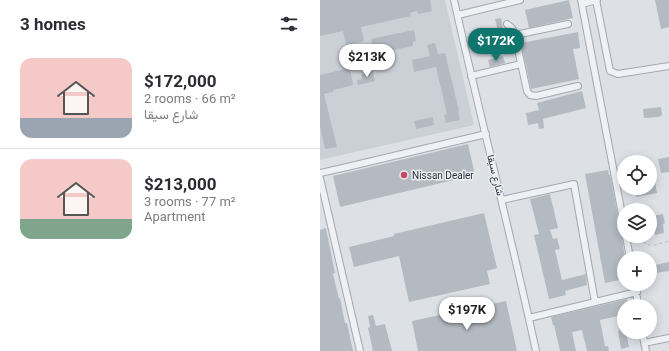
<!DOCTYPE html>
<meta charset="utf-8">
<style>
:root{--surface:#fff;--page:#f7f7f7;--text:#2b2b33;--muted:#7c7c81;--line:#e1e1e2;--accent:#0f766e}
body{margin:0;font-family:Roboto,Vazirmatn,sans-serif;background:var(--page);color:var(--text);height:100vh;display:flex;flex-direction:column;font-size:15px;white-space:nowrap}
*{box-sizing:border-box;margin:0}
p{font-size:13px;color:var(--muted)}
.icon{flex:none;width:22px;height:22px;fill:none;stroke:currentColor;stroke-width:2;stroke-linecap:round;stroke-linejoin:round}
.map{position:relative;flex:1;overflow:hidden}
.drawer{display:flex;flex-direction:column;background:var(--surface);width:320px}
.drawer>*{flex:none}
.controls{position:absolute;left:297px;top:155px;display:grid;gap:8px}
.controls a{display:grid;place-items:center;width:40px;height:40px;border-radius:50%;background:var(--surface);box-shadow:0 2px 10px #0003;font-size:20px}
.price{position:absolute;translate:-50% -34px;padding:0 9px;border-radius:14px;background:#fff;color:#222;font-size:13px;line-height:26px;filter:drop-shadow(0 1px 2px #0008)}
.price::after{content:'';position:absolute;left:50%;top:24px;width:12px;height:9px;margin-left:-6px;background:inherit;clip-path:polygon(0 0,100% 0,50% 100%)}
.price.on{background:var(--accent);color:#fff}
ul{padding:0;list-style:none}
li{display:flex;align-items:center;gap:12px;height:100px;padding:0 20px}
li+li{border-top:1px solid var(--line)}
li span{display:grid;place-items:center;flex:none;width:112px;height:80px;border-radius:12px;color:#555}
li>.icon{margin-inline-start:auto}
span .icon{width:48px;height:48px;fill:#fffc;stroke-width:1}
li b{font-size:17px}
h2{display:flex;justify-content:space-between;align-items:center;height:48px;padding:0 20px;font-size:17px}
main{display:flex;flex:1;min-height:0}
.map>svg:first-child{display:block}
</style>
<main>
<section class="drawer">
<h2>3 homes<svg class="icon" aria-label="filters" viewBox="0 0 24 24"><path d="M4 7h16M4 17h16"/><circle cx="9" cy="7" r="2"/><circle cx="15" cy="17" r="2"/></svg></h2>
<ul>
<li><span style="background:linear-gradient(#f6c9c9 75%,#9aa5b1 0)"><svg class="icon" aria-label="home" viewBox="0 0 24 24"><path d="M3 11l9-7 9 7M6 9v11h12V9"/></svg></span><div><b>$172,000</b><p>2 rooms · 66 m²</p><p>شارع سيقا</p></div></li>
<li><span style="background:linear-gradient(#f6c9c9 75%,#7fa58c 0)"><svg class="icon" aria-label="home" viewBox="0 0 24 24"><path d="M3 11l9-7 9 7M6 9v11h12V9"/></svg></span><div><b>$213,000</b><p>3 rooms · 77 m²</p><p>Apartment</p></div></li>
</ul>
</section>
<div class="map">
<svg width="349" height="351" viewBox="0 0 349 351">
<rect width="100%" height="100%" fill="#dde1e6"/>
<path fill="#cbd0d7" d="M 0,0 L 125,0 L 154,125 L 0,160 Z"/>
<path fill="#b4bac2" d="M 0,0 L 110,0 L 112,11 L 98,14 L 97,11 L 90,13 L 91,16 L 41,27 L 44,41 L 26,46 L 23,31 L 0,36 Z
M 249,0 L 253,18 L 209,28 L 205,10 Z
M 335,0 L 349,0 L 349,27 L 341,29 Z
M 181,18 L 184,35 L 189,34 L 191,45 L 193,45 L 194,52 L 183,54 L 175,19 Z
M 94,30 L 96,41 L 93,42 L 93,46 L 54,54 L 51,39 Z
M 258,32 L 260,48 L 253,49 L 259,79 L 211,89 L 201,43 Z
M 115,43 L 118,54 L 125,53 L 139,111 L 138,111 L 140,120 L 126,123 L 124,115 L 127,114 L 116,67 L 94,72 L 92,60 L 110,56 L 107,45 Z
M 183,56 L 185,63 L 170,67 L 168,60 Z
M 30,68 L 33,85 L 18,89 L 13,90 L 13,92 L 4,94 L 17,147 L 5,149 L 0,127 L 0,75 Z
M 53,71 L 55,81 L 38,85 L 37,80 L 42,79 L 41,74 Z
M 262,91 L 266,108 L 223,119 L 224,128 L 219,129 L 218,123 L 208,125 L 206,113 L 219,110 L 217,103 Z
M 341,107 L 342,115 L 339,117 L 324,118 L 323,109 Z
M 113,117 L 114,125 L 96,129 L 94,121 Z
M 148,144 L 155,175 L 20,207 L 13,176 Z
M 349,157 L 349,172 L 341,173 L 338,159 Z
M 288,170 L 289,175 L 290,175 L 300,226 L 303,229 L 303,233 L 302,237 L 305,258 L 304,258 L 304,279 L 285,283 L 265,174 Z
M 335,181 L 337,193 L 316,197 L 315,188 L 330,188 L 330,182 Z
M 230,194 L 238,228 L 230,230 L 233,239 L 237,238 L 240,249 L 235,250 L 242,280 L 266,274 L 267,285 L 245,291 L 246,295 L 229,299 L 214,235 L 219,234 L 210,199 Z
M 164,213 L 177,268 L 167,271 L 170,284 L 89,302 L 79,256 L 34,267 L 29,247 L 74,236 L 74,234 Z
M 343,214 L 345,223 L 343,224 L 344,233 L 335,235 L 332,216 Z
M 6,228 L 15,273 L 13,274 L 19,299 L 20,298 L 25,323 L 27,323 L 33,351 L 0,351 L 0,230 Z
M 349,262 L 349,271 L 335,273 L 334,270 L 330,271 L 330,266 Z
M 307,299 L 308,306 L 304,306 L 304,332 L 306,332 L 309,347 L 301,349 L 298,331 L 299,331 L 298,316 L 280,320 L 285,346 L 288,346 L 289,351 L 267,351 L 262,330 L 252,332 L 256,351 L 240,351 L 234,325 L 233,325 L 231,317 Z
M 186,301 L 197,351 L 98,351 L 92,321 Z
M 53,315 L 56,326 L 65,324 L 72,351 L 53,351 L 48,328 L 50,327 L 48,316 Z"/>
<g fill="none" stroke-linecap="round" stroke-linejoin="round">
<defs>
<path id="minor" d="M 134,0 C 160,117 191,234 216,351
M 261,0 L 304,225
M 276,0 L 290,71 L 298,74 L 349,66
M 262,4 L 277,0
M 138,15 L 200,0
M 187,24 L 192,28 L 195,35 L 207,91 L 210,95 L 216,96 L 258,86
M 195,35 L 248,24
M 151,76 L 201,64
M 0,173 L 27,167 L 166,134
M 0,178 L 40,351
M 182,200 L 254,184 L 275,302
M 306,236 L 310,258
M 315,284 L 318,306
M 209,318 L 317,292
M 322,332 L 326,351
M 324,343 L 349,338"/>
</defs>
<use href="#minor" stroke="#a3a8af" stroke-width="8"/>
<path stroke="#bbbfc4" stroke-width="1" stroke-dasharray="3 3" stroke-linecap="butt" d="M 312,236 L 331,246 L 349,241"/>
<use href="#minor" stroke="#eff1f4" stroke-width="6"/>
</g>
<circle fill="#c44862" stroke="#eceff3" stroke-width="1.5" cx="84" cy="175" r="4"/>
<g text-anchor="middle" stroke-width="3" stroke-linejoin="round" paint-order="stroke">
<g font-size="10" fill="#27303b" stroke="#eceff3" text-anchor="start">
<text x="92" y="179">Nissan Dealer</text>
</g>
<g font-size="10" fill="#27303b" stroke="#eceff3">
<text transform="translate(176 175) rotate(76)" y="4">شارع سيقا</text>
</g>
</g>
</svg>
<div class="controls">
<a><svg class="icon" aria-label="locate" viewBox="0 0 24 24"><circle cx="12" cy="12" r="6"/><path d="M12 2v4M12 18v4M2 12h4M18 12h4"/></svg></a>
<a><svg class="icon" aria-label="layers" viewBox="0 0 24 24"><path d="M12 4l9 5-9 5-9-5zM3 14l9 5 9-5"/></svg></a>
<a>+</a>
<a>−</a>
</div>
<b class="price on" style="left:176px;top:62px">$172K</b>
<b class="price" style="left:47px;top:78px">$213K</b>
<b class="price" style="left:147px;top:331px">$197K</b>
</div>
</main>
